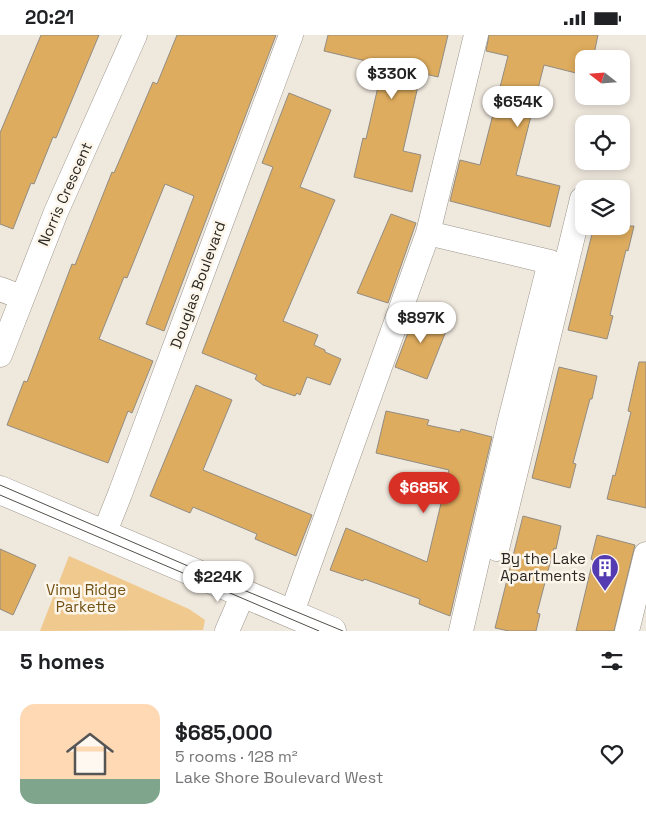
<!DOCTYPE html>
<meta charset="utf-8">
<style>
:root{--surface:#fff;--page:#f6f6f6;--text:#202124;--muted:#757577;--line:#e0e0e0;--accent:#d93025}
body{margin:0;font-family:"Space Grotesk",sans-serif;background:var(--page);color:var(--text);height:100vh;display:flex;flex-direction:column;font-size:19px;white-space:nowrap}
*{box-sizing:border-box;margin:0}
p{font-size:16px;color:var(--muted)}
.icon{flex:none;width:28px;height:28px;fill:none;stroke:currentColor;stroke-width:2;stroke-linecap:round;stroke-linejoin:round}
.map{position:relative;height:596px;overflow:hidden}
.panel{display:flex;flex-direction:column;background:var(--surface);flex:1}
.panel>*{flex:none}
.needle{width:32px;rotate:287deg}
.fabs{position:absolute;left:575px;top:15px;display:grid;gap:10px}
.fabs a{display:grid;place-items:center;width:55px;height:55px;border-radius:10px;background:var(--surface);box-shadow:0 2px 8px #0003;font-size:25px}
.price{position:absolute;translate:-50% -42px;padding:0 11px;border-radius:18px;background:#fff;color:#222;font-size:16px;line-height:32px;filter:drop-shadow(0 1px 2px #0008)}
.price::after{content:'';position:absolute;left:50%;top:30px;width:15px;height:11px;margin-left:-8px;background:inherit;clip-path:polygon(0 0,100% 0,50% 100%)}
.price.active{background:var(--accent);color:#fff}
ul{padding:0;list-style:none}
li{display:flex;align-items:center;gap:15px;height:125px;padding:0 20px}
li+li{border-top:1px solid var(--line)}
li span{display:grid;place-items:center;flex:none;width:140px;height:100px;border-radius:15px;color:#555}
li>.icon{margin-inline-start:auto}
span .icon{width:60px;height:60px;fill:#fffc;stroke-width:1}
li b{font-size:21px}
h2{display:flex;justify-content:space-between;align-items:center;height:60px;padding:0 20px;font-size:21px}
.status{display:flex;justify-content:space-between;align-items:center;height:35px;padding:0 25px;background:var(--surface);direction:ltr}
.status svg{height:14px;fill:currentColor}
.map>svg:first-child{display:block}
</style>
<div class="status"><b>20:21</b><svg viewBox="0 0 49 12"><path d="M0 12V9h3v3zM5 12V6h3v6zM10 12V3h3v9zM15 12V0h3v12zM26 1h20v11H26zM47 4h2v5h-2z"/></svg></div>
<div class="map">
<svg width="646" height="596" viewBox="0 0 646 596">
<rect width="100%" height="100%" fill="#efe8dd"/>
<path fill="#f0c98e" d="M 69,521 L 189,574 L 205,585 L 203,595 L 40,596 Z"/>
<path fill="#deac5e" stroke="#928c82" d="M 41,0 L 99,0 L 56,103 L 53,102 L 34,149 L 31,148 L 13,194 L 0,189 L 0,98 Z
M 177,0 L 276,0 L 164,296 L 146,289 L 194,161 L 165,149 L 127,243 L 124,242 L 99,304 L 153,326 L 132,378 L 128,376 L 108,428 L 7,390 L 24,346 L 27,347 L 72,229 L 75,230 L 112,137 L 114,138 L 153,47 L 157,49 Z
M 328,0 L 448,0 L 438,42 L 421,38 L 403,116 L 421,120 L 412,157 L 354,142 L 363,103 L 366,104 L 383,30 L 324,16 Z
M 489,0 L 598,0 L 593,24 L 584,24 L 584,40 L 544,30 L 516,140 L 560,151 L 550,192 L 450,166 L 460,125 L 480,130 L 508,21 L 486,16 Z
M 289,58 L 331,75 L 300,152 L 335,165 L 283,286 L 318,300 L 314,310 L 325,315 L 325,317 L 341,324 L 330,350 L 307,342 L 300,360 L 297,358 L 295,361 L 263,350 L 255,344 L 257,340 L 202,318 L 273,132 L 262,128 Z
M 391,179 L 416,188 L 388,268 L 357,258 Z
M 594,191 L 634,191 L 628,216 L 626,215 L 610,280 L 613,281 L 607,304 L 568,295 Z
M 418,271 L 433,276 L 430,285 L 448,291 L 427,344 L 395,332 Z
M 639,327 L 646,327 L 646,473 L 607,464 L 613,440 L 615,441 L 631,377 L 628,376 Z
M 559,332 L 597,341 L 592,364 L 590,364 L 573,428 L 576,429 L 570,453 L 532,443 Z
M 196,350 L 232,365 L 203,435 L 312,480 L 296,521 L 255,504 L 257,499 L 193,472 L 190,478 L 150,461 Z
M 386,376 L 429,385 L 427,390 L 460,397 L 461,394 L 492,402 L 450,581 L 419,569 L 420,564 L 364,544 L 363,546 L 330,535 L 346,493 L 427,527 L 449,435 L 376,418 Z
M 523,481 L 561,491 L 556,514 L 554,513 L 537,578 L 540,579 L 536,596 L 509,596 L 495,593 Z
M 597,500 L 635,510 L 614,596 L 576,596 L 593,525 L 591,524 Z
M 0,514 L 36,530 L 13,580 L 0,574 Z"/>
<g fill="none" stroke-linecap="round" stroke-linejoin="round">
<defs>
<path id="minor" d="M 428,198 L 476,0
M 0,254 L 21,262
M 0,320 L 56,177 L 135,0
M 104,499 L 120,459 L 291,0
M 497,514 L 582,164
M 291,580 L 428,198 L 550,227 L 509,389 L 461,596
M 227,596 L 243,559
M 627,596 L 646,519"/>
<path id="major" d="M 0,455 L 332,596"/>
</defs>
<use href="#minor" stroke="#9c958c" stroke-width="25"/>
<use href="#major" stroke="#9c958c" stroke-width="29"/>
<use href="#minor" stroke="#fff" stroke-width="24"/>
<use href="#major" stroke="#fff" stroke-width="28"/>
<path stroke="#524e49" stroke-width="1" d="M 0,450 L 246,556 L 343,596
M 0,460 L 319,596"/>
</g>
<defs>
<symbol id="building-pin" viewBox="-11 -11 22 30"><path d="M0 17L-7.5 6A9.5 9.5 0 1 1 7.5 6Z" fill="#553bb2" stroke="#fcf5ea"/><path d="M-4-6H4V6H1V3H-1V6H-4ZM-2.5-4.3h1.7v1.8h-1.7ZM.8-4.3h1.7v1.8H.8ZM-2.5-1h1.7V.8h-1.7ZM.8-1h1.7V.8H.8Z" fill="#fff"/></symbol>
</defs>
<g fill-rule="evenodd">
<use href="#building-pin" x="589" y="517" width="32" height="43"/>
</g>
<g text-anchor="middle" stroke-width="5" stroke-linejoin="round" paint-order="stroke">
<g font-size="15" fill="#2b2824" stroke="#fcf5ea">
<text transform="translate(65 159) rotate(-66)" y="5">Norris Crescent</text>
<text transform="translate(198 250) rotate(-70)" y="5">Douglas Boulevard</text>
</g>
<g font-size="15" fill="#2b2824" stroke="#fcf5ea" text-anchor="end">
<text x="586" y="529">By the Lake<tspan x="586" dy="17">Apartments</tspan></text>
</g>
<g font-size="15" fill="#725115" stroke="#fcf5ea">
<text x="86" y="560">Vimy Ridge<tspan x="86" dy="17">Parkette</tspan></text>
</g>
</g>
</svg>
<div class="fabs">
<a><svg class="needle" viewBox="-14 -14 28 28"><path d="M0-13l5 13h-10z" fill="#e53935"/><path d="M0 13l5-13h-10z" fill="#757577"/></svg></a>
<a><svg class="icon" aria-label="locate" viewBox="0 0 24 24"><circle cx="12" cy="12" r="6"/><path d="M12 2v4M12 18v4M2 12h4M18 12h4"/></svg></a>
<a><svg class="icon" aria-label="layers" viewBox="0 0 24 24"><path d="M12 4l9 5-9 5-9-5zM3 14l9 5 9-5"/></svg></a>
</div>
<b class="price" style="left:392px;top:65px">$330K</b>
<b class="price" style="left:518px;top:93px">$654K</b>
<b class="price" style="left:421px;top:309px">$897K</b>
<b class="price active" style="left:424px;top:479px">$685K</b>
<b class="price" style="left:218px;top:568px">$224K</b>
</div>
<section class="panel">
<h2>5 homes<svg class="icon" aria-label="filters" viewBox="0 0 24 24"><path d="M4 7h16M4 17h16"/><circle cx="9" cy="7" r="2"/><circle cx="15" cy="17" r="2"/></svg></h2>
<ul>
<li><span style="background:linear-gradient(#ffd9b3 75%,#7fa58c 0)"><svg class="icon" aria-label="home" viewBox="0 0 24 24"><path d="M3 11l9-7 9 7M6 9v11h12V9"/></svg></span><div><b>$685,000</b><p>5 rooms · 128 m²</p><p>Lake Shore Boulevard West</p></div><svg class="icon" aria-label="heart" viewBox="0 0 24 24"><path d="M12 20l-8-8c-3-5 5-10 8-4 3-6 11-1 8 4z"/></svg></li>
</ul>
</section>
